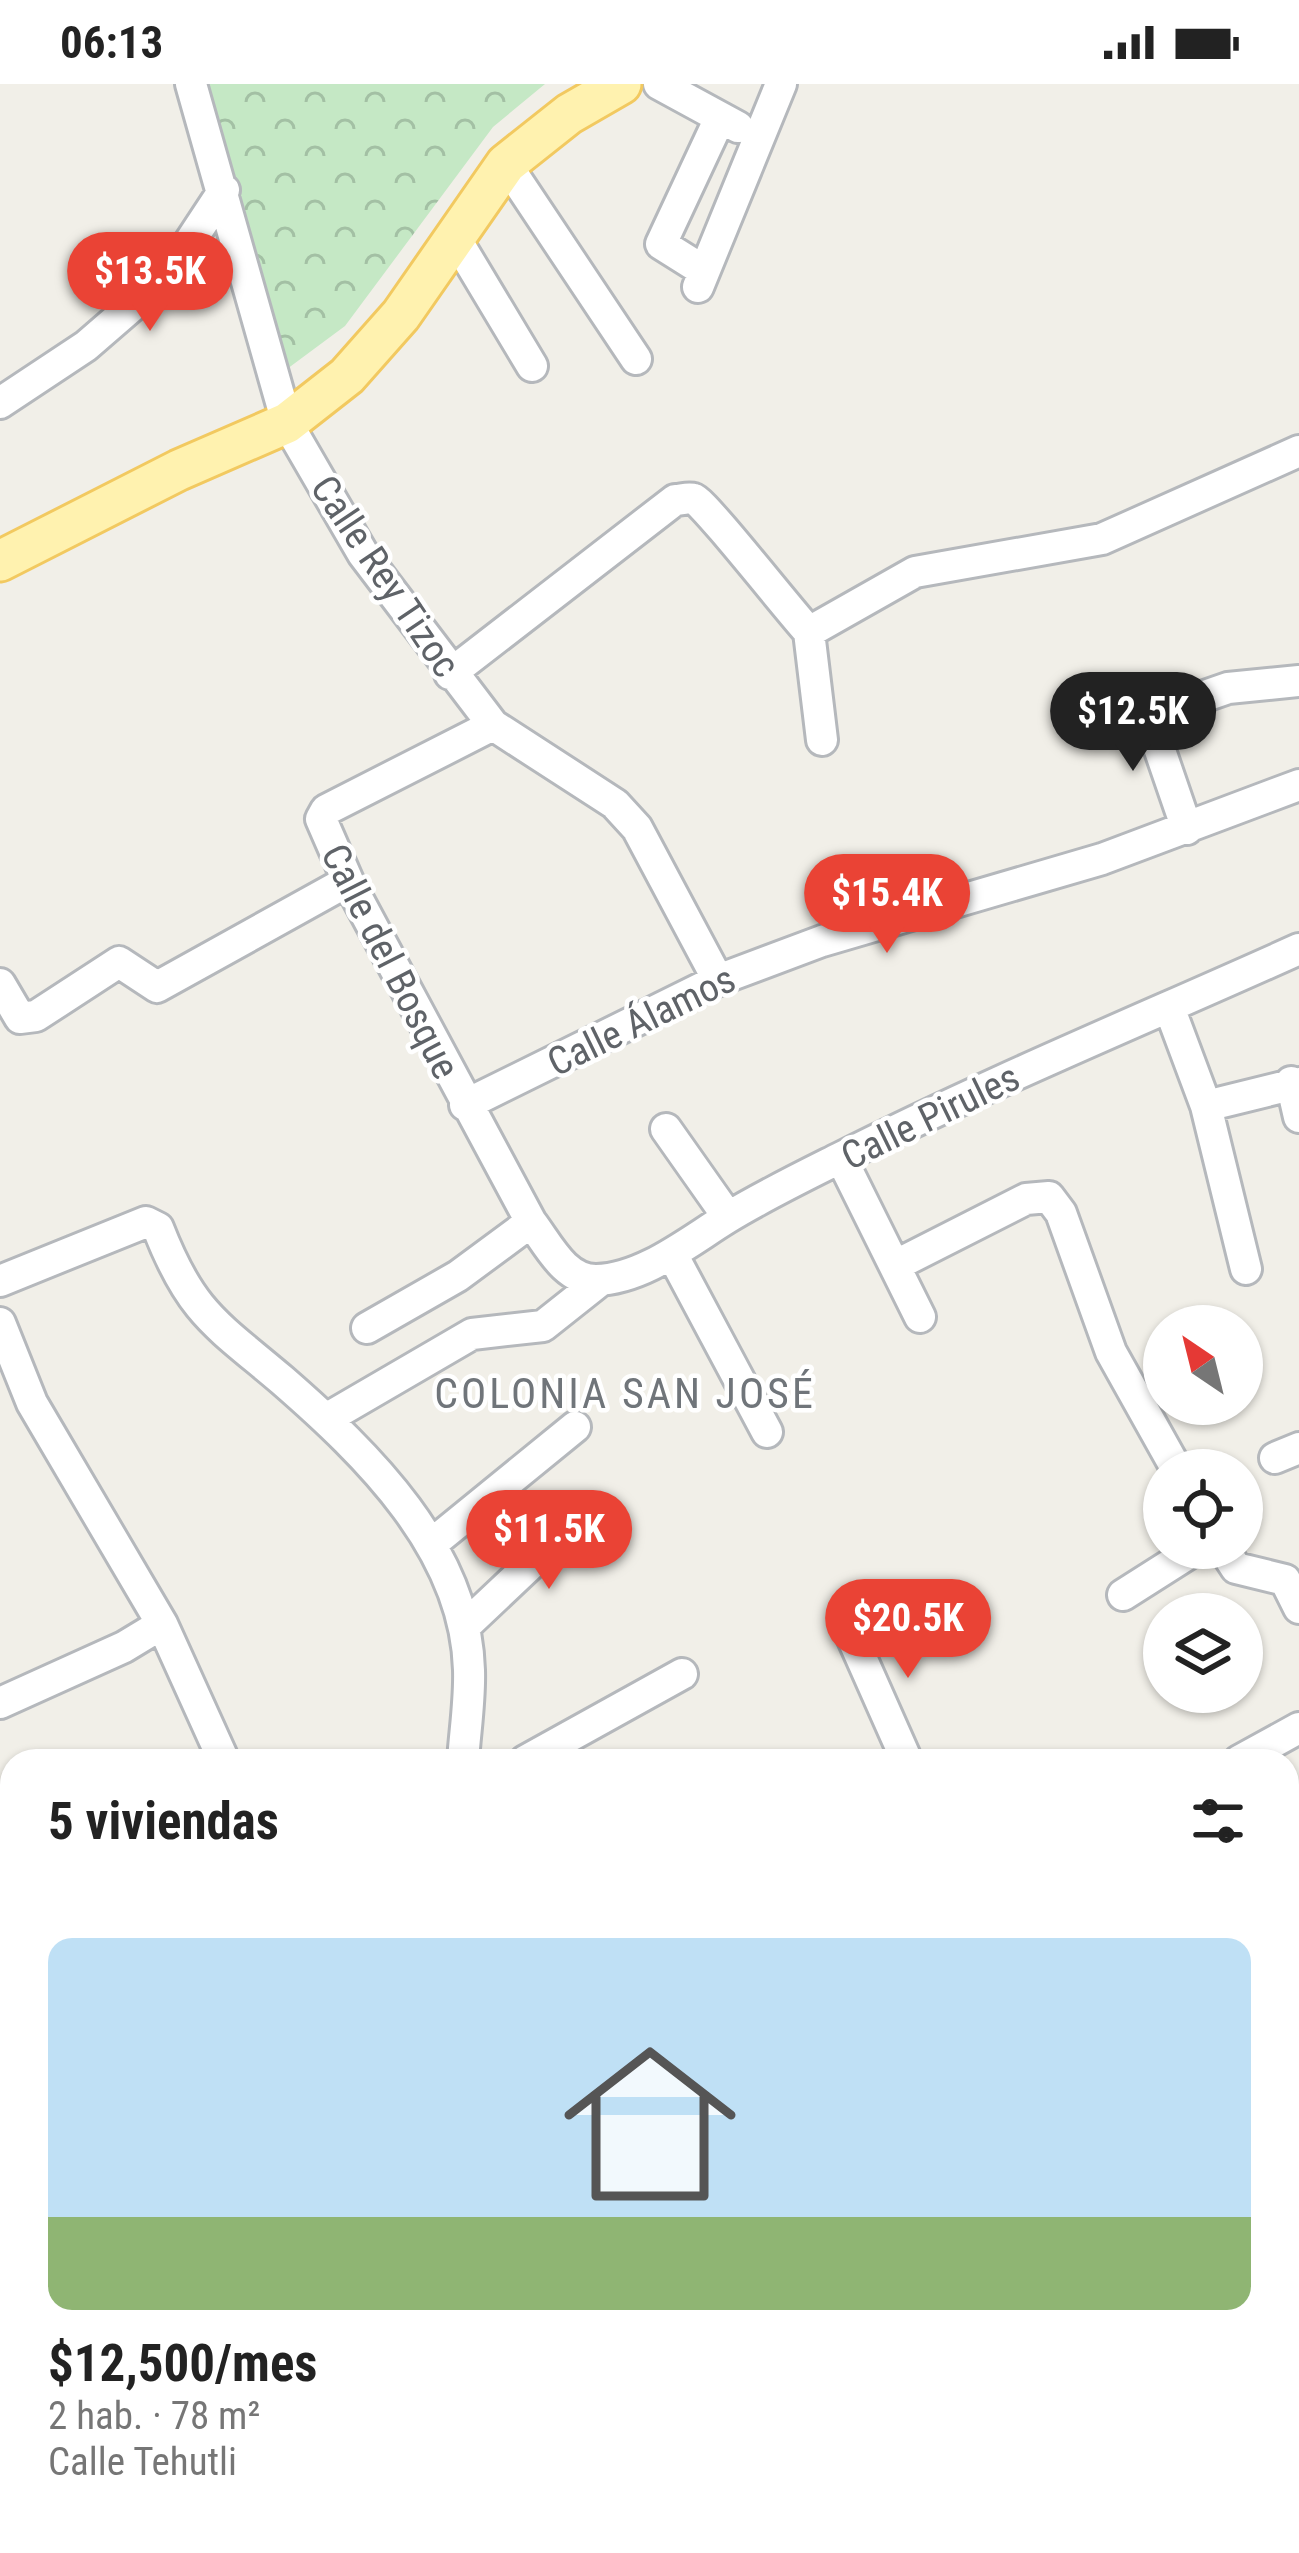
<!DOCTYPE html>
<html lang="es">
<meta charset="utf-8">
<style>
:root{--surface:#fff;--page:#f2f2f2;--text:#222;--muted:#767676;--accent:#ea4335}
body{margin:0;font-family:"Roboto Condensed",sans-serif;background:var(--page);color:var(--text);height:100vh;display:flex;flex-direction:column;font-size:45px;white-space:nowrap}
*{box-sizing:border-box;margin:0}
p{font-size:39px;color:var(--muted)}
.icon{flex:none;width:66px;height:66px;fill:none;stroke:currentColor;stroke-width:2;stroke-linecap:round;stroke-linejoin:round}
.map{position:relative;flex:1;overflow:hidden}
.details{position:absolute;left:0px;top:1665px;width:1299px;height:804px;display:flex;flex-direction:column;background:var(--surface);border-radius:36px 36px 0 0;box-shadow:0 3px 9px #0004}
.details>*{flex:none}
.needle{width:78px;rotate:325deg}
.controls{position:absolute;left:1143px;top:1221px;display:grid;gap:24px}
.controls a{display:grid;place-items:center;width:120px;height:120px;border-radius:50%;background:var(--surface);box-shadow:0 3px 9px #0004;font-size:60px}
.price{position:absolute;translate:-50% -102px;padding:0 27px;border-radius:42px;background:var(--accent);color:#fff;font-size:39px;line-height:78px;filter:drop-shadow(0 3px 6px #0008)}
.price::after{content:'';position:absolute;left:50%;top:72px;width:36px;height:27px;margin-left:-18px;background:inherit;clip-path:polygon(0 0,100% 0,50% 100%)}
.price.current{background:#222;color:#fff}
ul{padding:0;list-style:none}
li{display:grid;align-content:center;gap:24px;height:636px;padding:0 48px}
li span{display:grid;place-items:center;height:372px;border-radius:24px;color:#555}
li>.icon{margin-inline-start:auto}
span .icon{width:216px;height:216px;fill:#fffc;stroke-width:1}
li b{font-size:51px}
h2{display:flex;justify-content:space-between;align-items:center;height:144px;padding:0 48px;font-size:51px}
.status{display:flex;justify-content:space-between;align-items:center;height:84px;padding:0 60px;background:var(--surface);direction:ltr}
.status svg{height:33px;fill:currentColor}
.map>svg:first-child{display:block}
</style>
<div class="status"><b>06:13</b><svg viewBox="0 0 49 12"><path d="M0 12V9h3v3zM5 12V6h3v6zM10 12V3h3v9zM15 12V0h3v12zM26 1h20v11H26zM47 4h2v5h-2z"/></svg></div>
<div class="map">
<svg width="1299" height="2469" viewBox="0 0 1299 2469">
<defs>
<pattern id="forest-crowns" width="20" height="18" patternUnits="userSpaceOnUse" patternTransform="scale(3)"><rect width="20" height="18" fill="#c5e8c5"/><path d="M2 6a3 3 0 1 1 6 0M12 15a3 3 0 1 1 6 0" fill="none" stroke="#a3c0a4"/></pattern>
</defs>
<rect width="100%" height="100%" fill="#f1efe8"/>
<path fill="url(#forest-crowns)" d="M 209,0 L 545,0 L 493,43 L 345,242 L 287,285 Z"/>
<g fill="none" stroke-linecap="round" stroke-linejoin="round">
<defs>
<path id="minor" d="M 191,0 L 287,339 L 363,470 L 493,641 L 615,720 L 637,744 L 718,896
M 659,0 L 738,43
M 506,80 L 636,275
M 454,152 L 532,282
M 704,187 L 661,160 L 719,36
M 698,203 L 781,0
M 0,319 L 86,262 L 168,191 L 224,106
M 809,548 L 915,488 L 1102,455 L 1299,367
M 809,548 L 822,656
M 450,590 L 675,416 C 681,416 688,413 694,415 C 703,417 792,530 809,548
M 493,641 L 326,726 L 321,735 L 348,797 L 531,1138 C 548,1160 564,1196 596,1196 C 643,1195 688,1158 727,1134 C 763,1112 802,1093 840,1074 C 990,998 1146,934 1299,865
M 1187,745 L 1153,646 L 1156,629 L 1228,604 L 1299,597
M 0,900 L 20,934 L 36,932 L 119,878 L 157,903 L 348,797
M 1169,923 L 1206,1022 L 1246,1185
M 1291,998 L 1299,1033
M 465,1021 L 718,896 L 822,857 L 1102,775 L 1299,701
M 1206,1022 L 1299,999
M 666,1045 L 728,1133
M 841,1074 L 920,1233
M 672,1170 L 767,1348
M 896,1181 L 1026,1115 L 1049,1113 L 1061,1129 L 1111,1268 L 1177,1386
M 0,1197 L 146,1138 L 158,1144 C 191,1229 216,1240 282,1296 C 367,1370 466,1466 469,1586 C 470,1616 465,1647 463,1677
M 0,1239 L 32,1319 L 162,1540 L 224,1677
M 367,1244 L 458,1192 L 531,1138
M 326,1335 L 472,1250 L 543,1242 L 601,1196
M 1275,1374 L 1299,1364
M 434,1458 L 575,1343
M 1223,1464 L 1236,1484 L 1285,1496
M 1285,1496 L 1299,1524
M 1123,1511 L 1197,1464
M 464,1543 L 589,1425
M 848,1544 L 907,1677
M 0,1619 L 124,1563 L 162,1540
M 525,1677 L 682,1590
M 1239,1677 L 1299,1644
M 0,1768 L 12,1762
M 0,2027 L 12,2029
M 1287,2123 L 1299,2117
M 0,2213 L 12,2207
M 0,2299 L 12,2318
M 1287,2314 L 1299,2317
M 0,2436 L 12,2430
M 105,2457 L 113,2469
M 599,2469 L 624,2457
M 1205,2469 L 1231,2457"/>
<path id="major" d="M 0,477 L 179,386 L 287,339 L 347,292 L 401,231 L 506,80 L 569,30 L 621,0"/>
</defs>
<use href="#minor" stroke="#b5b8bc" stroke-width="36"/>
<use href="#major" stroke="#f2c960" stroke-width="45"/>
<use href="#minor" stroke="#fff" stroke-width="30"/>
<use href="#major" stroke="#fff2af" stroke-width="39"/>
</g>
<g text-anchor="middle" stroke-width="9" stroke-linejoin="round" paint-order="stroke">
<g font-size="39" fill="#5f6368" stroke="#fff">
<text transform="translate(386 492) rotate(56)" y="14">Calle Rey Tizoc</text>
<text transform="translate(391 877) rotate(63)" y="14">Calle del Bosque</text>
<text transform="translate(641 936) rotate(-26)" y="14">Calle Álamos</text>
<text transform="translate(930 1032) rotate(-26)" y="14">Calle Pirules</text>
</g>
<g font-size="42" letter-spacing="3" fill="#70757a" stroke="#fff">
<text x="625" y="1324">COLONIA SAN JOSÉ</text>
</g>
</g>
</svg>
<div class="controls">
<a><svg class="needle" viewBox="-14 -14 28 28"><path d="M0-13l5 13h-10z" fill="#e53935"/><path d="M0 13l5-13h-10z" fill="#767676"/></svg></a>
<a><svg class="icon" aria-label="locate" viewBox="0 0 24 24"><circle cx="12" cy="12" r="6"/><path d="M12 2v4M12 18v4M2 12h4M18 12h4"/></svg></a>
<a><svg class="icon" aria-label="layers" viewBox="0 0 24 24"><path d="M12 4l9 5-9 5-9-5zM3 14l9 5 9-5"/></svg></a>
</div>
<b class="price" style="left:150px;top:250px">$13.5K</b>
<b class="price current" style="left:1133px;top:690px">$12.5K</b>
<b class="price" style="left:887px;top:872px">$15.4K</b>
<b class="price" style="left:549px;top:1508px">$11.5K</b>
<b class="price" style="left:908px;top:1597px">$20.5K</b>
<section class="details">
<h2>5 viviendas<svg class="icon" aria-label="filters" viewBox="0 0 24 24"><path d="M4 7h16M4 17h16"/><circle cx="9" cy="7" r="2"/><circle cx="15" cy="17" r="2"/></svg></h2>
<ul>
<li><span style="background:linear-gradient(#bfe0f5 75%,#8fb573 0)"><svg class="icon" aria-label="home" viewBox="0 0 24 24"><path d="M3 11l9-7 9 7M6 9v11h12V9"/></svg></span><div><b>$12,500/mes</b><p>2 hab. · 78 m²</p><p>Calle Tehutli</p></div></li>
</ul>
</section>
</div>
